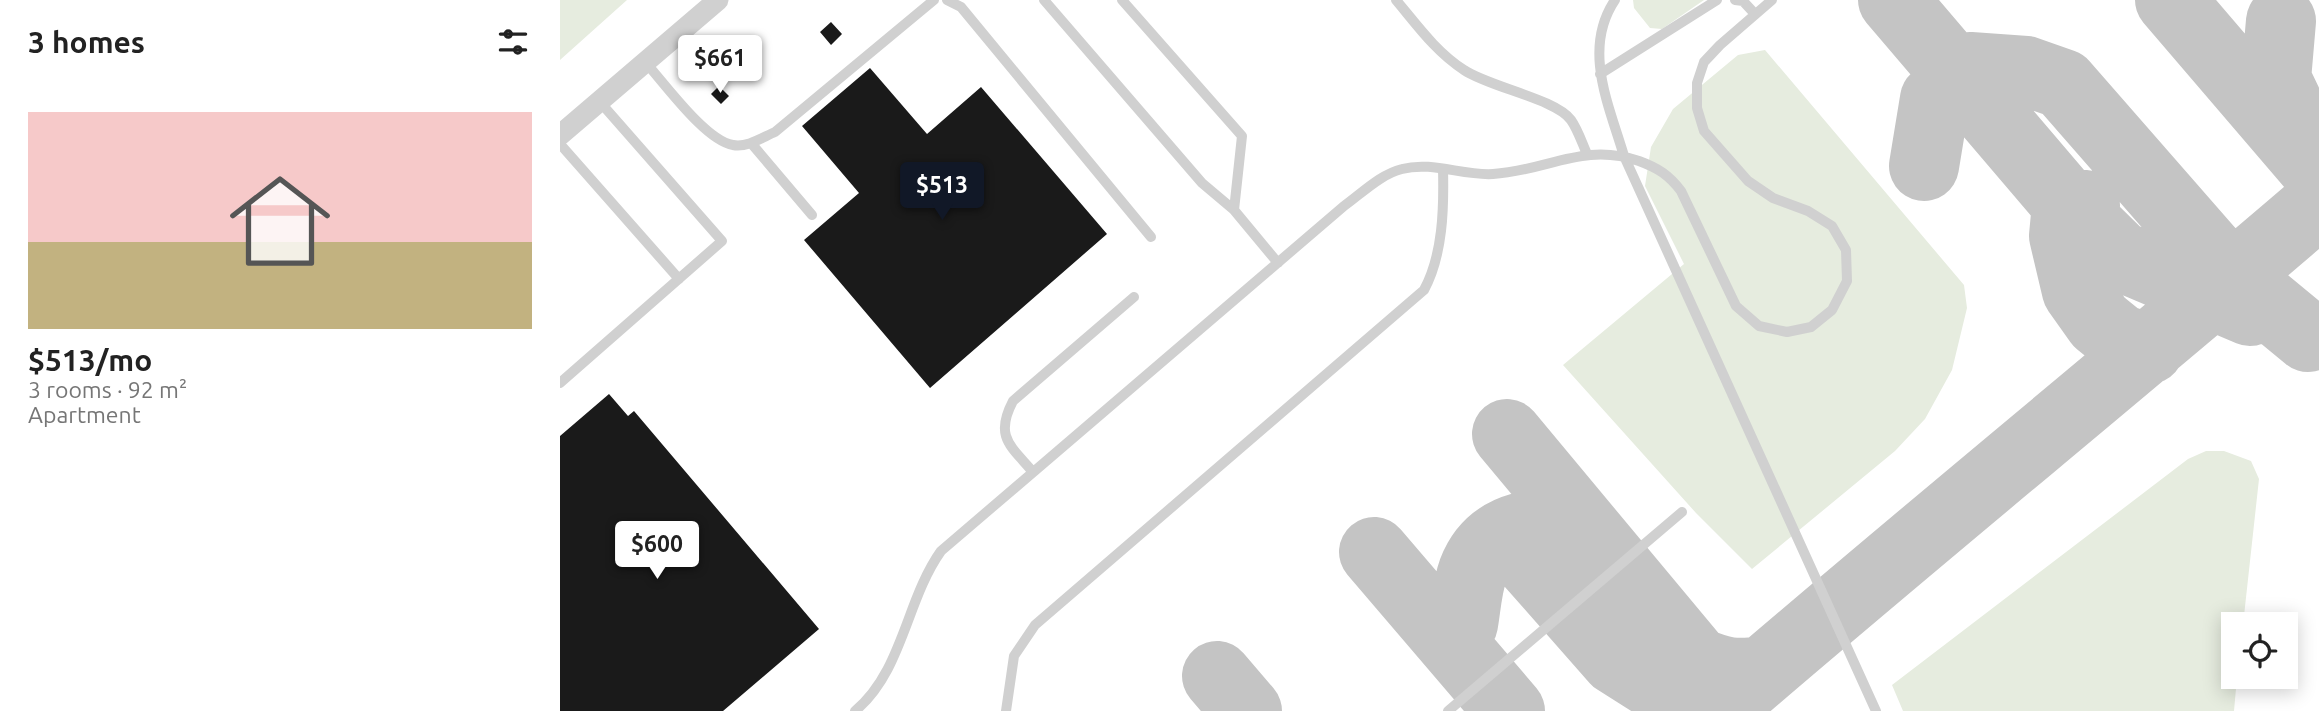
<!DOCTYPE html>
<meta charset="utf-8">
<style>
:root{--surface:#fff;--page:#f6f6f6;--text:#222;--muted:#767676;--line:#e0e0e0;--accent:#111827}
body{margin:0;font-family:Ubuntu,sans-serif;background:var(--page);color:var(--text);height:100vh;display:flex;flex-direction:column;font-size:26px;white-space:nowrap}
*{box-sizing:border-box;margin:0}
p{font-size:23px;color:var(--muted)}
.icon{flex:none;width:38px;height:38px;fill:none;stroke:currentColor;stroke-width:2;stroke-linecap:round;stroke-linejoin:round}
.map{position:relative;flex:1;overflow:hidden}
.sheet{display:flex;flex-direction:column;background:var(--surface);width:560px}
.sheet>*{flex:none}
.buttons{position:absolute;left:1661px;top:612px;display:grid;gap:14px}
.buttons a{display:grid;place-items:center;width:77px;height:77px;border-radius:0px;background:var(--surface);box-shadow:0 4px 18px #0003;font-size:35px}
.price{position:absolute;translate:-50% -60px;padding:0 16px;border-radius:7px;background:#fff;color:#222;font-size:23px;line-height:46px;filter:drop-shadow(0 2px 4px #0008)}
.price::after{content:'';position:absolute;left:50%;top:42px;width:21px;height:16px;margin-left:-10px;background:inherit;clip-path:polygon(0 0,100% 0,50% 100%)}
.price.current{background:var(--accent);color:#fff}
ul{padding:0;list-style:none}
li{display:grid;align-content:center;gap:14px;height:371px;padding:0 28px}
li+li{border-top:2px solid var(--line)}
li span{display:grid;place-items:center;height:217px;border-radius:0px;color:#555}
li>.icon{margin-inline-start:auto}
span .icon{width:126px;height:126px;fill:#fffc;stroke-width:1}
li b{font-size:30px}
h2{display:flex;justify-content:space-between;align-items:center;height:84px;padding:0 28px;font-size:30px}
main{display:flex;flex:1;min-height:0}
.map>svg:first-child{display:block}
</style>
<main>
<section class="sheet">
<h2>3 homes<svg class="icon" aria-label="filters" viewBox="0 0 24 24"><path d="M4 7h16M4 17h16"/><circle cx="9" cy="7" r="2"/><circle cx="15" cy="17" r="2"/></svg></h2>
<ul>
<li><span style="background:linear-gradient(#f6c9c9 60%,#c2b280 0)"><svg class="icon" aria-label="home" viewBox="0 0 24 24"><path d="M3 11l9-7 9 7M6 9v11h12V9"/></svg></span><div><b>$513/mo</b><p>3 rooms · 92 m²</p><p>Apartment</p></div></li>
</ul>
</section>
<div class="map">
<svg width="1759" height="711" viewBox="0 0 1759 711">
<rect width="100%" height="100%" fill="#fff"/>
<path fill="#e6ecdf" d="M 0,0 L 67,0 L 0,60 Z
M 1073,0 L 1144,0 L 1102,29 L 1090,28 L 1074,8 Z
M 1205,50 L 1404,285 L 1407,308 L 1392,370 L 1365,419 L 1335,451 L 1192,569 L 1136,513 L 1003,365 L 1124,264 L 1085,186 L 1091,147 L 1113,109 L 1178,55 Z
M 1646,451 L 1664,451 L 1691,461 L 1699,479 L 1683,625 L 1673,625 L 1673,677 L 1677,677 L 1674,711 L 1343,711 L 1332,685 L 1628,459 Z"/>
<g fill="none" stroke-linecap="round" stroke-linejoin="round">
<path stroke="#c4c4c4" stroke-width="70" d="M 1333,0 L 1507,204 L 1560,256 L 1690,311
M 1610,0 L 1759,174
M 1721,21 L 1716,79 L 1742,133 L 1748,138
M 1364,166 L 1375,99 L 1410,67 L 1466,71 L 1503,84 L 1649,251 L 1674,276 L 1748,337
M 1525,205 L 1507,204 L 1504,236 L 1517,291 L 1539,322 L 1560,339 L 1589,349
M 947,434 L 1137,662 C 1163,673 1175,675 1203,671 L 1161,688 L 1119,690 L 1094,684 L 1056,660 L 967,559
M 814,552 L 950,711
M 903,624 C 906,607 907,587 913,571 C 928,532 964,521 1002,525
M 657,676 L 687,711
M 1157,711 C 1356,539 1560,374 1759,203"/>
</g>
<path fill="#1a1a1a" d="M 271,22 L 282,34 L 271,45 L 260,32 Z
M 310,68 L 367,134 L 421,87 L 547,234 L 370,388 L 244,240 L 299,193 L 242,126 Z
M 159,86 L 169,96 L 161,104 L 151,94 Z
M 49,394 L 68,416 L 74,411 L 259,629 L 163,711 L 0,711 L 0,436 Z"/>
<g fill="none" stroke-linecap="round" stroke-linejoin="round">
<path stroke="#d0d0d0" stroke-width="10" d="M 387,0 L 401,7 L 591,237
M 484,0 L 642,183 L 674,210 L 718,263
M 562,0 L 682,136 L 674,210
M 836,0 C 857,25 876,52 904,70 C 929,87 996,99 1011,120 C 1018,130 1022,143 1027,154
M 1055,0 C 1022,49 1049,105 1064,156 L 1316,711
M 1175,0 L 1183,1 L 1195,14
M 86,63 C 105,84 146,141 173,145 C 187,148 203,137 215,132 L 374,0
M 1040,74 L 1157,0
M 191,143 L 252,215
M 0,144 L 119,279
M 0,383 L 162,241 L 40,102
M 473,472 C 451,446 434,437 453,401 L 574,297
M 295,711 C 343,671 346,600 381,551 L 784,206 C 802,193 821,174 842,169 C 872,161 903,176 933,174 C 987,171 1023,142 1079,161 C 1098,168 1109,175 1121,191 L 1176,306 L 1199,326 L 1227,332 L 1251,327 L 1272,310 L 1287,281 L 1286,250 L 1272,226 L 1248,211 L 1213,198 L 1188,181 L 1144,131 L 1137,108 L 1137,83 L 1144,62 L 1160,45 L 1212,0
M 446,711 L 454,656 L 475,625 L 864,290 C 883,255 884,208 883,169
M 888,711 L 1122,512"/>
<path stroke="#d0d0d0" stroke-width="21" d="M 0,135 L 158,0"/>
</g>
</svg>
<div class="buttons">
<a><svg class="icon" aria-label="locate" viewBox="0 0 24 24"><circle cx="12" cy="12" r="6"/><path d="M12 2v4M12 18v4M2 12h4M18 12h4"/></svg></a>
</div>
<b class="price" style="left:160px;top:95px">$661</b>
<b class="price current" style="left:382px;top:222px">$513</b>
<b class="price" style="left:97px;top:581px">$600</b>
</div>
</main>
